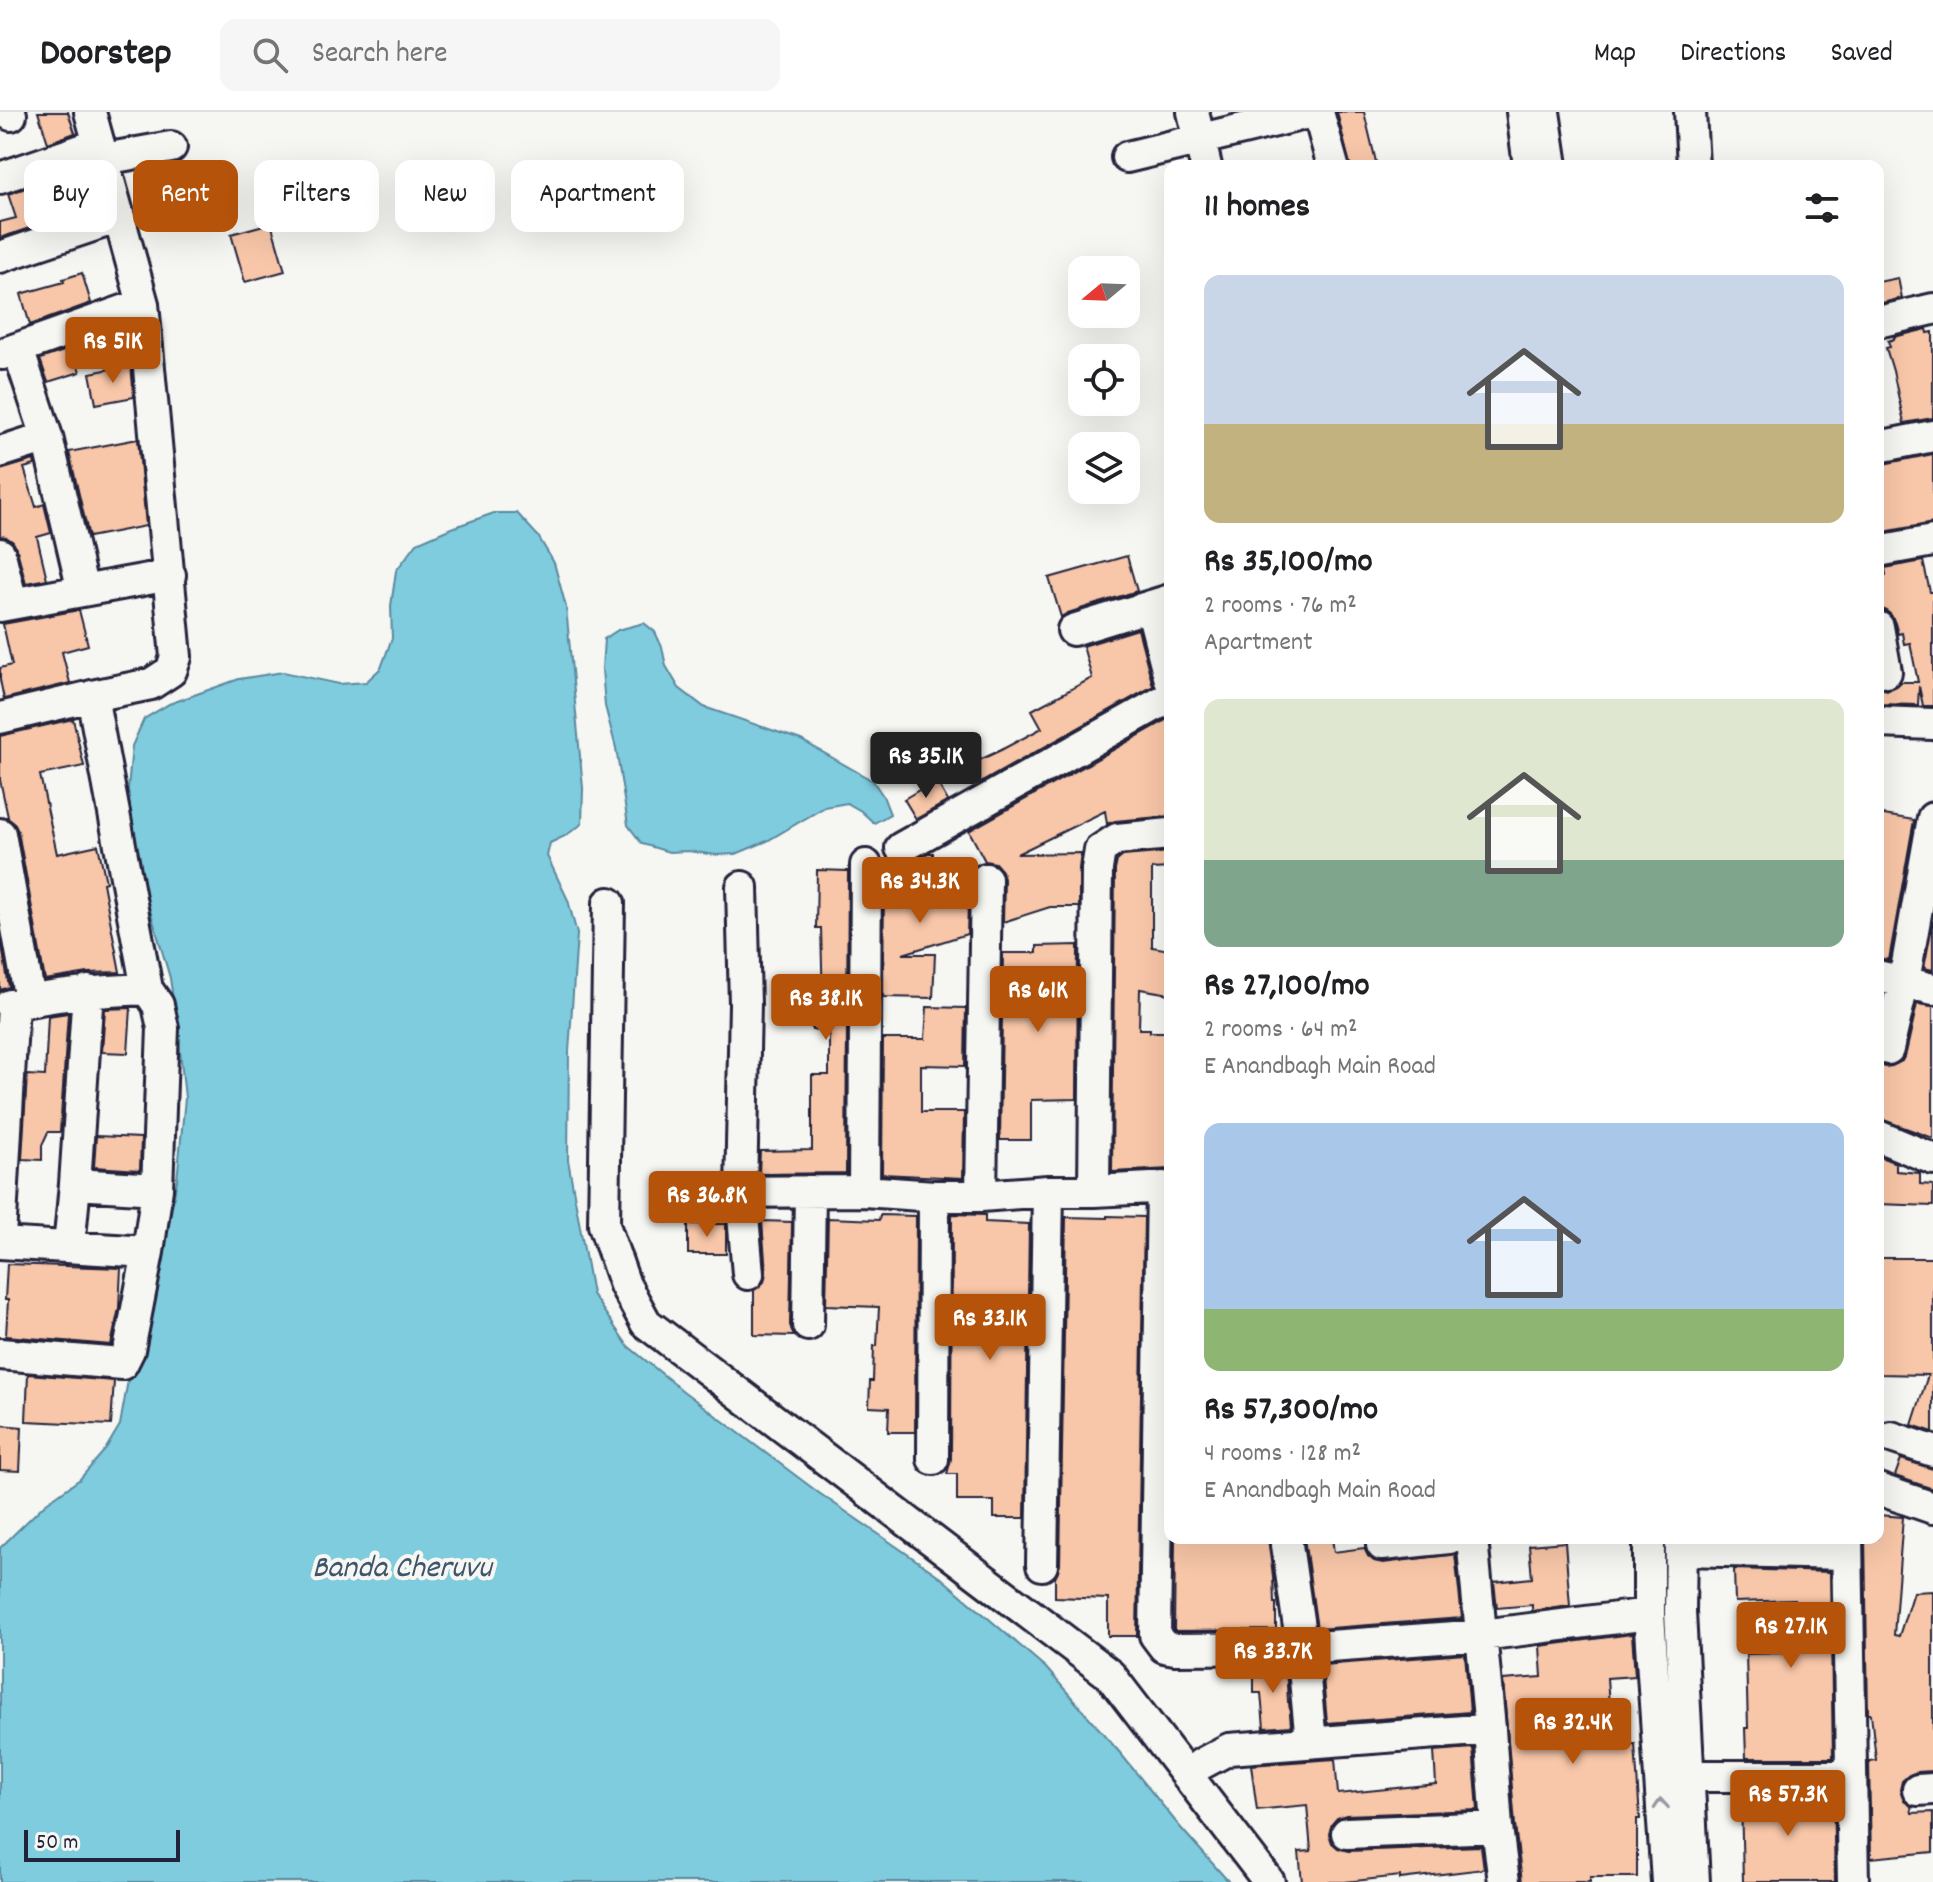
<!DOCTYPE html>
<meta charset="utf-8">
<style>
:root{--surface:#fff;--page:#f6f6f6;--text:#202124;--muted:#757577;--line:#e0e0e0;--accent:#b45309}
body{margin:0;font-family:Dekko,sans-serif;background:var(--page);color:var(--text);height:100vh;display:flex;flex-direction:column;font-size:30px;white-space:nowrap}
*{box-sizing:border-box;margin:0}
p{font-size:26px;color:var(--muted)}
.icon{flex:none;width:44px;height:44px;fill:none;stroke:currentColor;stroke-width:2;stroke-linecap:round;stroke-linejoin:round}
.map{position:relative;flex:1;overflow:hidden}
.drawer{position:absolute;left:1164px;top:48px;width:720px;height:1384px;display:flex;flex-direction:column;background:var(--surface);border-radius:16px;box-shadow:0 8px 32px #0002}
.drawer>*{flex:none}
.banner{position:absolute;left:24px;top:48px;width:760px;height:72px;display:flex;gap:16px}
.needle{width:52px;rotate:251deg}
.tools{position:absolute;left:1068px;top:144px;display:grid;gap:16px}
.tools a{display:grid;place-items:center;width:72px;height:72px;border-radius:16px;background:var(--surface);box-shadow:0 8px 32px #0002;font-size:40px}
.scale{position:absolute;left:24px;bottom:20px;width:156px;box-sizing:border-box;padding-left:8px;border:4px solid #22223b;border-top:0;font-size:22px;line-height:28px;white-space:nowrap;color:#22223b;-webkit-text-stroke:6px #f6f6f2;paint-order:stroke}
.price{position:absolute;translate:-50% -68px;padding:0 18px;border-radius:8px;background:var(--accent);color:#fff;font-size:26px;line-height:52px;filter:drop-shadow(0 2px 4px #0008)}
.price::after{content:'';position:absolute;left:50%;top:48px;width:24px;height:18px;margin-left:-12px;background:inherit;clip-path:polygon(0 0,100% 0,50% 100%)}
.price.selected{background:#222;color:#fff}
ul{padding:0;list-style:none}
li{display:grid;align-content:center;gap:16px;height:424px;padding:0 40px}
li span{display:grid;place-items:center;height:248px;border-radius:16px;color:#555}
li>.icon{margin-inline-start:auto}
span .icon{width:144px;height:144px;fill:#fffc;stroke-width:1}
li b{font-size:34px}
h2{display:flex;justify-content:space-between;align-items:center;height:96px;padding:0 40px;font-size:34px}
.chip{padding:0 28px;border-radius:16px;background:var(--surface);box-shadow:0 8px 32px #0002;font-size:28px;line-height:72px}
.chip.selected{background:var(--accent);color:#fff}
header{display:flex;align-items:center;gap:48px;box-sizing:border-box;height:112px;padding:0 40px;background:var(--surface);border-bottom:2px solid var(--line)}
header strong{font-size:38px}
nav{display:flex;gap:44px;margin-inline-start:auto;font-size:28px}
.search{width:560px;height:72px;background:var(--page);display:flex;align-items:center;gap:20px;box-sizing:border-box;padding:0 28px;border-radius:16px;color:var(--muted);font-size:30px}
.map>svg:first-child{display:block}
</style>
<header>
<strong>Doorstep</strong>
<div class="search"><svg class="icon" aria-label="search" viewBox="0 0 24 24"><circle cx="10" cy="10" r="6"/><path d="M15 15l6 6"/></svg>Search here</div>
<nav><a>Map</a><a>Directions</a><a>Saved</a></nav>
</header>
<div class="map">
<svg width="1933" height="1770" viewBox="0 0 1933 1770">
<rect width="100%" height="100%" fill="#f6f6f2"/>
<filter id="ink" filterUnits="userSpaceOnUse"><feTurbulence type="fractalNoise" baseFrequency=".0125" numOctaves="2"/><feDisplacementMap in="SourceGraphic" scale="16" xChannelSelector="R" yChannelSelector="G"/><feConvolveMatrix kernelMatrix="1 2 1 2 8 2 1 2 1" color-interpolation-filters="sRGB"/></filter>
<g filter="url(#ink)">
<path fill="#7fccde" stroke="#5a889d" stroke-width="2" d="M 494,401 L 517,401 L 538,424 L 554,451 L 566,495 L 583,676 L 582,712 L 565,724 L 550,731 L 547,744 L 568,788 L 577,822 L 569,940 L 568,1048 L 592,1182 L 628,1234 L 683,1279 L 819,1381 L 939,1464 L 1046,1556 L 1121,1642 L 1180,1715 L 1229,1770 L 0,1770 L 0,1436 L 45,1392 L 80,1367 L 105,1338 L 120,1313 L 130,1257 L 166,1126 L 177,1068 L 185,986 L 179,929 L 170,866 L 145,781 L 133,720 L 128,677 L 132,634 L 144,607 L 169,592 L 239,567 L 283,560 L 339,572 L 366,570 L 381,556 L 392,526 L 391,494 L 396,459 L 417,431 L 449,417 Z
M 644,511 L 655,520 L 662,535 L 666,554 L 679,576 L 704,595 L 801,628 L 873,669 L 883,684 L 890,702 L 874,711 L 861,699 L 847,691 L 825,695 L 767,729 L 736,742 L 716,743 L 688,739 L 669,740 L 642,732 L 628,713 L 616,636 L 605,594 L 602,557 L 604,527 L 618,518 Z"/>
<path fill="#f8c6a8" stroke="#22223b" stroke-width="2" d="M 38,0 L 68,0 L 75,21 L 48,31 Z
M 1337,0 L 1364,0 L 1377,54 L 1350,54 Z
M 87,55 L 97,93 L 0,126 L 0,110 L 16,106 L 8,82 Z
M 271,111 L 285,159 L 245,170 L 231,122 Z
M 82,161 L 91,191 L 30,213 L 21,182 L 64,170 L 63,167 Z
M 1898,166 L 1902,186 L 1878,192 L 1878,170 Z
M 1927,217 L 1928,221 L 1933,220 L 1933,306 L 1904,311 L 1893,259 L 1886,236 L 1890,235 L 1888,229 L 1894,227 L 1894,225 Z
M 73,236 L 80,260 L 48,270 L 40,247 Z
M 131,253 L 134,285 L 96,292 L 90,261 Z
M 138,327 L 146,414 L 89,425 L 69,340 Z
M 1933,342 L 1933,411 L 1878,421 L 1878,353 Z
M 34,348 L 35,353 L 24,356 L 36,395 L 44,392 L 51,421 L 37,425 L 47,467 L 26,471 L 17,438 L 13,430 L 6,425 L 0,424 L 0,358 Z
M 1127,444 L 1137,479 L 1068,501 L 1061,505 L 1049,466 Z
M 1923,449 L 1930,480 L 1933,480 L 1933,594 L 1923,594 L 1919,574 L 1918,593 L 1878,592 L 1878,576 L 1888,578 L 1897,574 L 1901,570 L 1918,570 L 1910,531 L 1904,532 L 1902,521 L 1898,522 L 1895,511 L 1891,503 L 1885,498 L 1878,497 L 1878,464 L 1886,463 L 1885,456 Z
M 79,498 L 88,533 L 62,540 L 70,571 L 4,587 L 0,568 L 0,556 L 12,553 L 3,512 Z
M 1138,517 L 1153,574 L 980,671 L 971,652 L 1001,638 L 1042,616 L 1032,598 L 1092,566 L 1083,534 Z
M 1170,606 L 1170,704 L 1115,709 L 1107,712 L 1105,699 L 1017,742 L 1081,741 L 1079,757 L 1079,795 L 1050,795 L 1003,810 L 1004,767 L 1002,759 L 995,751 L 985,749 L 969,719 Z
M 73,607 L 84,654 L 40,663 L 57,742 L 98,733 L 106,770 L 103,771 L 120,860 L 88,861 L 45,868 L 18,719 L 14,711 L 6,705 L 8,705 L 0,668 L 0,624 Z
M 936,668 L 948,689 L 916,707 L 904,687 Z
M 1878,702 L 1914,708 L 1889,848 L 1878,846 Z
M 1170,740 L 1170,756 L 1152,757 L 1152,835 L 1170,838 L 1170,882 L 1140,877 L 1139,917 L 1150,917 L 1150,920 L 1170,920 L 1170,1057 L 1112,1060 L 1115,758 L 1117,749 L 1123,744 Z
M 928,741 L 933,741 L 933,761 L 969,762 L 967,822 L 903,842 L 935,842 L 933,886 L 883,885 L 884,773 L 903,774 L 904,753 Z
M 817,758 L 848,759 L 846,1061 L 759,1062 L 760,1039 L 812,1038 L 812,963 L 829,963 L 829,918 L 812,918 L 812,893 L 823,893 L 821,816 L 816,816 Z
M 1933,809 L 1933,858 L 1924,856 Z
M 0,823 L 9,875 L 0,878 Z
M 1078,833 L 1077,987 L 1031,988 L 1031,1028 L 1000,1028 L 1003,841 L 1037,841 L 1037,834 Z
M 1917,892 L 1933,894 L 1933,1026 L 1878,1006 L 1878,951 L 1885,955 L 1892,954 L 1902,949 L 1906,941 Z
M 927,895 L 966,896 L 965,954 L 921,953 L 921,1000 L 964,1000 L 963,1066 L 882,1062 L 883,927 L 925,927 Z
M 131,896 L 128,941 L 102,940 L 105,897 Z
M 68,901 L 60,1020 L 48,1020 L 42,1033 L 42,1048 L 22,1047 L 27,963 L 45,964 L 48,904 Z
M 96,1024 L 141,1026 L 140,1058 L 94,1055 Z
M 1878,1044 L 1896,1051 L 1896,1059 L 1920,1061 L 1920,1072 L 1933,1073 L 1933,1094 L 1878,1092 Z
M 952,1102 L 985,1103 L 985,1110 L 1029,1112 L 1025,1406 L 994,1406 L 994,1389 L 957,1389 L 957,1362 L 947,1362 L 951,1347 Z
M 880,1103 L 916,1104 L 915,1320 L 888,1320 L 889,1296 L 869,1295 L 870,1269 L 873,1269 L 874,1234 L 877,1234 L 879,1195 L 826,1193 L 828,1106 L 879,1108 Z
M 1107,1104 L 1144,1105 L 1137,1524 L 1108,1524 L 1108,1487 L 1055,1485 L 1055,1465 L 1060,1453 L 1066,1105 L 1107,1106 Z
M 762,1109 L 792,1110 L 790,1213 L 794,1224 L 754,1223 L 754,1178 L 764,1170 L 766,1161 Z
M 688,1112 L 726,1112 L 726,1142 L 688,1142 Z
M 1878,1146 L 1933,1146 L 1933,1320 L 1912,1313 L 1928,1263 L 1878,1262 Z
M 7,1152 L 121,1156 L 119,1196 L 111,1233 L 6,1224 L 8,1188 L 5,1188 Z
M 28,1262 L 114,1269 L 111,1313 L 26,1309 Z
M 0,1313 L 22,1315 L 20,1359 L 0,1358 Z
M 1901,1347 L 1933,1357 L 1933,1377 L 1895,1364 Z
M 1878,1403 L 1903,1405 L 1894,1523 L 1899,1524 L 1913,1480 L 1933,1479 L 1933,1659 L 1917,1660 L 1909,1663 L 1902,1669 L 1900,1678 L 1904,1689 L 1911,1694 L 1912,1701 L 1933,1700 L 1933,1740 L 1871,1746 L 1869,1649 L 1876,1648 L 1871,1602 L 1868,1602 L 1865,1426 L 1878,1426 Z
M 1175,1426 L 1268,1426 L 1273,1464 L 1274,1491 L 1276,1491 L 1276,1518 L 1174,1519 Z
M 1304,1426 L 1332,1426 L 1334,1440 L 1364,1436 L 1368,1444 L 1374,1449 L 1383,1451 L 1455,1442 L 1462,1506 L 1317,1517 Z
M 1565,1430 L 1570,1494 L 1532,1499 L 1532,1493 L 1497,1496 L 1494,1470 L 1532,1466 L 1529,1433 Z
M 1734,1457 L 1830,1460 L 1833,1646 L 1746,1646 L 1745,1616 L 1748,1616 L 1746,1542 L 1792,1541 L 1792,1539 L 1797,1539 L 1795,1488 L 1735,1490 Z
M 1632,1522 L 1635,1564 L 1607,1566 L 1612,1634 L 1635,1632 L 1640,1707 L 1637,1707 L 1637,1765 L 1590,1765 L 1590,1770 L 1522,1770 L 1515,1713 L 1503,1568 L 1542,1565 L 1540,1534 Z
M 1465,1542 L 1470,1600 L 1327,1611 L 1322,1553 Z
M 1254,1554 L 1286,1554 L 1288,1590 L 1289,1590 L 1291,1614 L 1264,1616 L 1261,1581 L 1254,1581 Z
M 1473,1636 L 1478,1698 L 1346,1703 L 1337,1706 L 1332,1712 L 1329,1722 L 1332,1731 L 1338,1736 L 1348,1739 L 1481,1734 L 1484,1757 L 1400,1767 L 1400,1764 L 1345,1770 L 1302,1770 L 1299,1740 L 1311,1739 L 1307,1693 L 1257,1698 L 1251,1653 L 1335,1647 L 1338,1682 L 1436,1672 L 1434,1639 Z
M 1747,1682 L 1788,1682 L 1788,1684 L 1833,1683 L 1835,1770 L 1743,1770 L 1741,1684 L 1747,1684 Z"/>
<g fill="none" stroke-linecap="round" stroke-linejoin="round">
<defs>
<path id="minor" d="M 10,0 L 11,3
M 1193,0 L 1206,54
M 1318,0 L 1333,54
M 1522,0 L 1529,54
M 1544,0 L 1552,54
M 1690,0 L 1693,54
M 1127,45 L 1313,0
M 104,47 L 171,35
M 0,66 L 99,32
M 0,145 L 119,105
M 1878,210 L 1933,197
M 18,237 L 47,325 L 83,479
M 2,242 L 143,192
M 1878,335 L 1933,324
M 0,340 L 47,325
M 1878,439 L 1933,429
M 0,442 L 12,491
M 0,494 L 170,463
M 1151,494 L 1170,568
M 1878,515 L 1886,560
M 1073,518 L 1170,488
M 0,606 L 92,584
M 1878,610 L 1933,612
M 0,722 L 30,888
M 901,736 L 1170,585
M 742,775 L 745,892 L 741,1080 L 748,1162
M 609,791 L 604,1113 L 625,1173 L 646,1211 L 1110,1563 L 1269,1770
M 1878,864 L 1933,877
M 88,879 L 75,1072 L 141,1076
M 10,893 C 56,882 101,879 147,877
M 1888,937 L 1904,869 L 1933,706
M 1878,1024 L 1933,1047
M 1162,1075 L 1155,1523 L 1164,1535 L 1175,1537 L 1302,1536 L 1482,1523 L 1649,1502
M 864,1079 L 866,753
M 1094,1079 L 1097,757 L 1100,738 L 1117,727 L 1170,722
M 687,1080 L 864,1079 L 934,1084 L 981,1084 L 1048,1079 L 1094,1079 L 1170,1075
M 981,1084 L 986,767
M 0,1126 L 13,893
M 0,1131 L 148,1140
M 69,1135 L 75,1072
M 808,1213 L 810,1079
M 0,1242 L 122,1252 L 129,1238 L 148,1140 L 157,1077 L 163,916 L 158,893 L 147,877 L 92,584 L 151,572 L 171,559 L 176,545 L 143,192 L 90,0
M 1891,1325 L 1933,1339
M 933,1347 L 934,1084
M 1878,1377 L 1933,1396
M 1286,1426 L 1302,1536 L 1311,1630
M 1472,1426 L 1490,1617 L 1497,1715 L 1504,1770
M 1649,1426 L 1649,1502 L 1667,1770
M 1681,1426 L 1680,1500 L 1694,1770
M 1847,1426 L 1853,1770
M 1382,1433 L 1449,1426
M 1681,1438 L 1846,1442
M 1042,1453 L 1048,1079
M 1201,1652 L 1229,1637 L 1490,1617
M 1688,1664 L 1851,1664
M 1918,1678 L 1933,1677
M 1347,1721 L 1497,1715"/>
</defs>
<use href="#minor" stroke="#22223b" stroke-width="36"/>
<use href="#minor" stroke="#f6f6f2" stroke-width="30"/>
</g>
<defs><path id="oneway-chevron" d="M-2-3.5L2.5 0L-2 3.5" fill="none" stroke-width="1.6" stroke-linecap="round" stroke-linejoin="round" transform="scale(2)"/></defs>
<use stroke="#9797a0" href="#oneway-chevron" transform="translate(1661 1692) rotate(-94)"/>
</g>
<g text-anchor="middle" stroke-width="8" stroke-linejoin="round" paint-order="stroke">
<g font-size="32" font-style="italic" fill="#3e556c" stroke="#f6f6f2">
<text x="402" y="1464">Banda Cheruvu</text>
</g>
</g>
</svg>
<div class="tools">
<a><svg class="needle" viewBox="-14 -14 28 28"><path d="M0-13l5 13h-10z" fill="#e53935"/><path d="M0 13l5-13h-10z" fill="#757577"/></svg></a>
<a><svg class="icon" aria-label="locate" viewBox="0 0 24 24"><circle cx="12" cy="12" r="6"/><path d="M12 2v4M12 18v4M2 12h4M18 12h4"/></svg></a>
<a><svg class="icon" aria-label="layers" viewBox="0 0 24 24"><path d="M12 4l9 5-9 5-9-5zM3 14l9 5 9-5"/></svg></a>
</div>
<div class="scale">50 m</div>
<b class="price" style="left:113px;top:273px">Rs 51K</b>
<b class="price selected" style="left:926px;top:688px">Rs 35.1K</b>
<b class="price" style="left:920px;top:813px">Rs 34.3K</b>
<b class="price" style="left:1038px;top:922px">Rs 61K</b>
<b class="price" style="left:826px;top:930px">Rs 38.1K</b>
<b class="price" style="left:707px;top:1127px">Rs 36.8K</b>
<b class="price" style="left:990px;top:1250px">Rs 33.1K</b>
<b class="price" style="left:1791px;top:1558px">Rs 27.1K</b>
<b class="price" style="left:1273px;top:1583px">Rs 33.7K</b>
<b class="price" style="left:1573px;top:1654px">Rs 32.4K</b>
<b class="price" style="left:1788px;top:1726px">Rs 57.3K</b>
<div class="banner">
<a class="chip">Buy</a>
<a class="chip selected">Rent</a>
<a class="chip">Filters</a>
<a class="chip">New</a>
<a class="chip">Apartment</a>
</div>
<section class="drawer">
<h2>11 homes<svg class="icon" aria-label="filters" viewBox="0 0 24 24"><path d="M4 7h16M4 17h16"/><circle cx="9" cy="7" r="2"/><circle cx="15" cy="17" r="2"/></svg></h2>
<ul>
<li><span style="background:linear-gradient(#c9d6e8 60%,#c2b280 0)"><svg class="icon" aria-label="home" viewBox="0 0 24 24"><path d="M3 11l9-7 9 7M6 9v11h12V9"/></svg></span><div><b>Rs 35,100/mo</b><p>2 rooms · 76 m²</p><p>Apartment</p></div></li>
<li><span style="background:linear-gradient(#dfe7d0 65%,#7fa58c 0)"><svg class="icon" aria-label="home" viewBox="0 0 24 24"><path d="M3 11l9-7 9 7M6 9v11h12V9"/></svg></span><div><b>Rs 27,100/mo</b><p>2 rooms · 64 m²</p><p>E Anandbagh Main Road</p></div></li>
<li><span style="background:linear-gradient(#a9c7e8 75%,#8fb573 0)"><svg class="icon" aria-label="home" viewBox="0 0 24 24"><path d="M3 11l9-7 9 7M6 9v11h12V9"/></svg></span><div><b>Rs 57,300/mo</b><p>4 rooms · 128 m²</p><p>E Anandbagh Main Road</p></div></li>
</ul>
</section>
</div>
